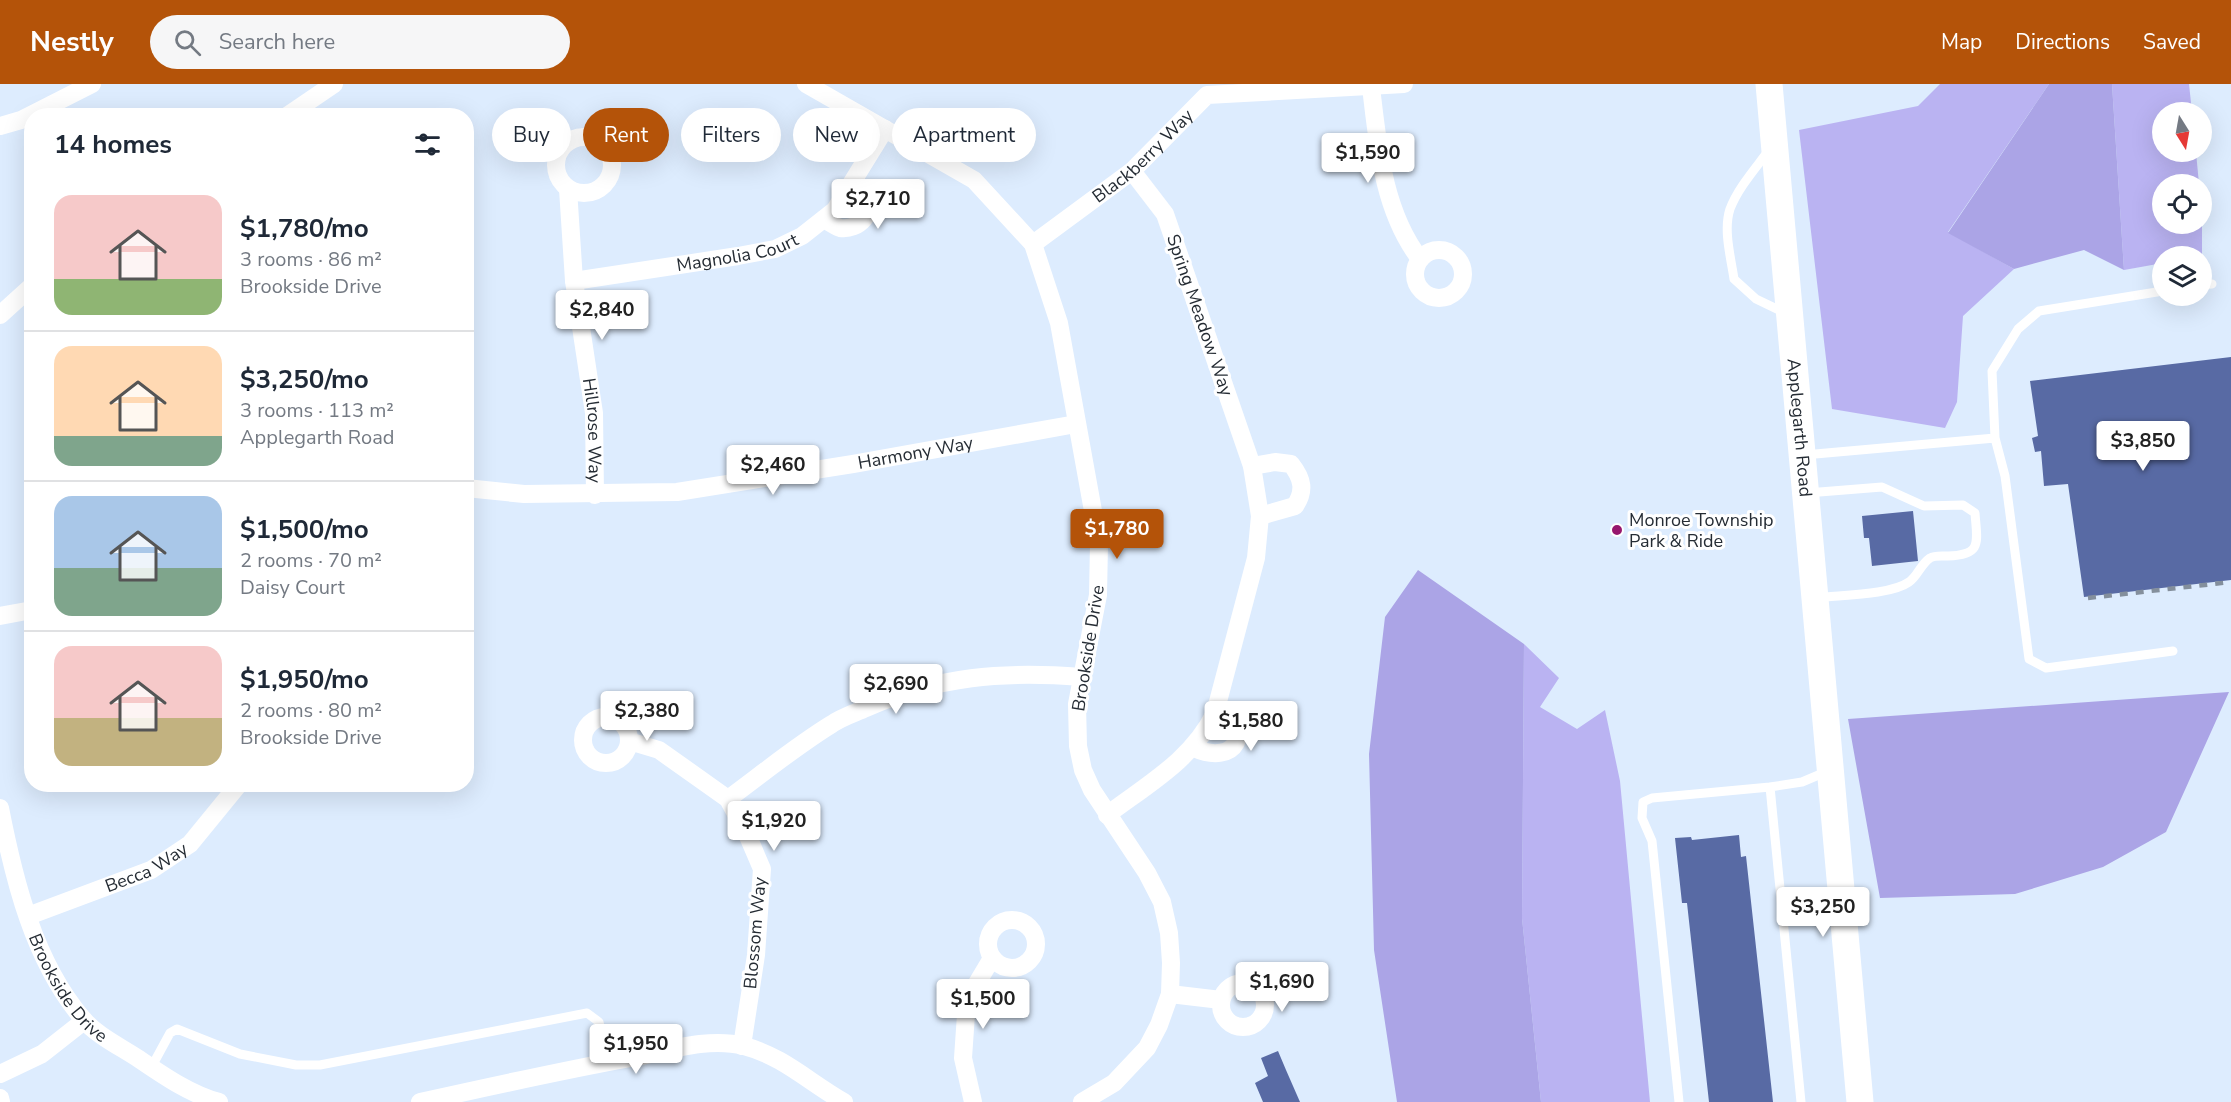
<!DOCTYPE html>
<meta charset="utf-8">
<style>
:root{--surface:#fff;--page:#f6f6f7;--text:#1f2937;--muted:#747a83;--line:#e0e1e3;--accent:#b45309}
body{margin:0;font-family:"Nunito Sans",sans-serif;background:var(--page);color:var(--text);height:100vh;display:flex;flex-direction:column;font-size:22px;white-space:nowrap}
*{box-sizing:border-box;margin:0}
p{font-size:20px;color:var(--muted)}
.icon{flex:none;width:33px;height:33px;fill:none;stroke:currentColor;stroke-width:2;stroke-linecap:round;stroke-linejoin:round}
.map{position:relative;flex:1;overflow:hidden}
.panel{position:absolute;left:24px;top:24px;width:450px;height:684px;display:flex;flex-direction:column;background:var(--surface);border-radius:24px;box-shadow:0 6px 24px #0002}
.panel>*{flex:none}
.banner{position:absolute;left:492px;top:24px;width:570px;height:54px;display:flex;gap:12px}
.needle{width:39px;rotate:169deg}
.buttons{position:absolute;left:2152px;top:18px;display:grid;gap:12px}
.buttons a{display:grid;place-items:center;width:60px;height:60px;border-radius:50%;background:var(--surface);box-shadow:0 6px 24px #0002;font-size:30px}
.price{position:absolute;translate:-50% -51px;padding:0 14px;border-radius:6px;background:#fff;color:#222;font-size:20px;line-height:39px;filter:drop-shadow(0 2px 3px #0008)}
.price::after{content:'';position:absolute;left:50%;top:36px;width:18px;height:14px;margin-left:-9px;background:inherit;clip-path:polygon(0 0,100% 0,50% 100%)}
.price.active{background:var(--accent);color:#fff}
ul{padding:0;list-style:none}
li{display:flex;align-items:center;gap:18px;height:150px;padding:0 30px}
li+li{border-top:2px solid var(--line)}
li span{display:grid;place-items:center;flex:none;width:168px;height:120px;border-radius:18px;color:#555}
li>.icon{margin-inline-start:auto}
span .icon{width:72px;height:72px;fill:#fffc;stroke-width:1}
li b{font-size:26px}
h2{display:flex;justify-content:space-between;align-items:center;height:72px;padding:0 30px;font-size:26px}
.tag{padding:0 21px;border-radius:27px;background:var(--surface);box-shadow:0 6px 24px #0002;font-size:21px;line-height:54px}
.tag.active{background:var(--accent);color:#fff}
header{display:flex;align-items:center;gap:36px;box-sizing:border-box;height:84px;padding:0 30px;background:var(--accent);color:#fff}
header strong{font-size:28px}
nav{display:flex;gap:33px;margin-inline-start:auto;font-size:21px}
.search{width:420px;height:54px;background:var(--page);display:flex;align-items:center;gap:15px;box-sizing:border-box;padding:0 21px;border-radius:33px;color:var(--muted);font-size:22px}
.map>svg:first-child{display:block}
</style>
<header>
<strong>Nestly</strong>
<div class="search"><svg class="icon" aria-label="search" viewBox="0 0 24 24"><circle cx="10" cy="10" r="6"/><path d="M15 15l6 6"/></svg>Search here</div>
<nav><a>Map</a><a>Directions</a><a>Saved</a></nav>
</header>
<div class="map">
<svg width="2231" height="1018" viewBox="0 0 2231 1018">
<rect width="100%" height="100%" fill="#ddecfe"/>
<path fill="#bab3f2" d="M 1940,0 L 2049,0 L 1948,148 L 2014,185 L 1963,232 L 1957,318 L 1945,344 L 1832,325 L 1799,46 L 1918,22 Z
M 2112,0 L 2189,0 L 2192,28 L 2163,28 L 2163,68 L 2196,68 L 2199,100 L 2163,100 L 2163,140 L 2202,140 L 2202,172 L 2163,172 L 2163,179 L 2124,186 Z
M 1524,560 L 1559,594 L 1540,623 L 1577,645 L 1605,626 L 1620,697 L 1650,1018 L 1541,1018 L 1522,834 Z"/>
<path fill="#aba4e6" d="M 2049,0 L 2112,0 L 2124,186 L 2084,166 L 2014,185 L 1948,149 Z
M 1418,486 L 1524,560 L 1522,834 L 1541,1018 L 1397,1018 L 1374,866 L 1369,670 L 1385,533 Z
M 2229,608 L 2166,748 L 2103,783 L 2015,810 L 1880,814 L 1848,635 Z"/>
<path fill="#586aa4" d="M 2231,273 L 2231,496 L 2084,513 L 2068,400 L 2044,402 L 2041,367 L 2035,368 L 2032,354 L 2038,352 L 2030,297 Z
M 1913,427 L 1918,477 L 1872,482 L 1869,454 L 1864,454 L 1862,432 Z
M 1739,751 L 1741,773 L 1746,772 L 1773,1018 L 1709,1018 L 1687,819 L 1682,819 L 1675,754 L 1691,753 L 1692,756 Z
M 1278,967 L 1286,986 L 1300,1018 L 1263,1018 L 1255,999 L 1268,992 L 1261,974 Z"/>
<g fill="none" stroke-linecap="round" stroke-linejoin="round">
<path stroke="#fff" stroke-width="9" d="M 1769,66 C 1755,85 1738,104 1730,125 C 1723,146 1731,174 1734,195 L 1756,215 L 1785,229
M 2202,201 L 2212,200
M 1995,354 L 1992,287 L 2018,245 L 2039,227 L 2163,207
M 1804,371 L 1995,354 L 2005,392 L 2029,575 L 2046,584 L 2173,567
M 1807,409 L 1882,403 L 1924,422 L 1963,421 L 1975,429 C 1977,458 1983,471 1948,472 C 1942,472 1935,471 1930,474 C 1920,481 1918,492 1909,498 C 1891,511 1840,511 1817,514
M 1770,703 L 1802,698 L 1828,687
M 151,984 L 170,949 L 177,945 L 240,970 L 296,981 L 320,981 L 587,929 L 599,938 L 608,978
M 1679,1018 L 1652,757 L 1642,734 L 1643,718 L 1652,714 L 1770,703 L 1801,1018"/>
<g stroke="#fff" stroke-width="18">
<path d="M 806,0 L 974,96 L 1033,160 L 1059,239 L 1099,460 L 1098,511 L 1077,620 L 1078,662 L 1083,686 L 1092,706 L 1147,789 L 1162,818 L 1169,849 L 1171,879 L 1170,910 L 1159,941 L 1147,964 L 1114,999 L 1082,1018"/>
<path d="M 1371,3 C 1378,62 1383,127 1420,175"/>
<path d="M 287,32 L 334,0"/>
<path d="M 0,42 L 21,36 L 92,0"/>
<circle cx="584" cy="81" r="28"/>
<path id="s1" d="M 568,105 L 574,197 L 594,329 L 595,411"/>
<path d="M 824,135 C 829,138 835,142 840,144 C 858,147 876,128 867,111 C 865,106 858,101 854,97"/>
<path id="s2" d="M 1033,160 L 1132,87 L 1207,11 L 1404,0"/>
<circle cx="1439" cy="190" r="24"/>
<path id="s3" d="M 574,197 L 738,172 L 775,165 L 802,152 L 835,126 L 885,45"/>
<path d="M 0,231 L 32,202"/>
<path d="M 1252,382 L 1275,378 L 1291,380 C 1303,395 1305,407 1295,422 L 1260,432"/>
<path id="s4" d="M 466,404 L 524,410 L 677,408 L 853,380 L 1076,340"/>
<path d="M 0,532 L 32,526"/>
<circle cx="606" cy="656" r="23"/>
<path d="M 629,657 L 659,666 L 728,715 L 747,750 L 762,785 L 756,871 L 742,962"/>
<path d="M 1194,664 C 1236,683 1256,645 1216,624"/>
<path d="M 728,715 C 762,690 796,662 832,640 C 842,633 855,629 866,624 C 938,592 1003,587 1081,593"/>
<path id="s5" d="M 0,724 C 14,796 34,878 83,935 C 96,951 121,963 139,975 C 164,992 190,1010 219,1018"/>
<path d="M 1107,731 C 1148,700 1192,676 1215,629 L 1256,474 L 1260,432 L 1252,382 L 1165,130 L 1132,87"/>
<path id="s6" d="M 28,832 L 151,786 L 190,760 L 239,700"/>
<circle cx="1012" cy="860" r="24"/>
<circle cx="1243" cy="921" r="22"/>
<path d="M 1170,910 L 1221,916"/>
<path d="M 0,990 L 42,970 L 84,937"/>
<path d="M 0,1014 L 1,1018"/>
<path d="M 420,1018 C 492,1002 564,986 636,973 C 670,966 709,953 744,962 C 783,972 810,999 844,1018"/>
<path d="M 973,1018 L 963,974 L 967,916 L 992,874"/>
</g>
<path stroke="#fff" stroke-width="27" id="s7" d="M 1769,0 L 1860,1018"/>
<path stroke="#848f9c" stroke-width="4.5" stroke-dasharray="8 8" stroke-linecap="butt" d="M 2088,514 L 2231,498"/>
</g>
<circle fill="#97176e" stroke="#fff" stroke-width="2" cx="1617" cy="446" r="6"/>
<g text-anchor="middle" stroke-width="6" stroke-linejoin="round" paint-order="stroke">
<g font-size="18" fill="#252c34" stroke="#fff">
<text dy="6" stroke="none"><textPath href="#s2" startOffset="141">Blackberry Way</textPath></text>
<text dy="6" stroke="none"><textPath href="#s3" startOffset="166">Magnolia Court</textPath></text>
<text transform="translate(1200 231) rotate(71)" y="6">Spring Meadow Way</text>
<text dy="6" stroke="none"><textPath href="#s7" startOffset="345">Applegarth Road</textPath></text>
<text dy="6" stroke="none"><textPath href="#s1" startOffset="243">Hillrose Way</textPath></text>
<text dy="6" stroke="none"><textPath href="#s4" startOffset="453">Harmony Way</textPath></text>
<text transform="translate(1088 564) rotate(-81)" y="6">Brookside Drive</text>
<text dy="6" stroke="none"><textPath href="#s6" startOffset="128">Becca Way</textPath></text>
<text transform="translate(755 849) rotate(-85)" y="6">Blossom Way</text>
<text dy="6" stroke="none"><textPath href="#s5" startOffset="195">Brookside Drive</textPath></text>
</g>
<g font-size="18" fill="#252c34" stroke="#fff" text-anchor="start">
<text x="1629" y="442">Monroe Township<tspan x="1629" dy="21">Park &amp; Ride</tspan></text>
</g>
</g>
</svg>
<div class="buttons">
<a><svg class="needle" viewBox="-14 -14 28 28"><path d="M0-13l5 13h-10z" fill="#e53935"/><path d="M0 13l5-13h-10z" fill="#747a83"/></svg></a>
<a><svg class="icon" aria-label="locate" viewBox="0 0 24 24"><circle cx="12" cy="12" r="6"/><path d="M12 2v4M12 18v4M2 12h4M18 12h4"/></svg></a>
<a><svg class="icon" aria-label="layers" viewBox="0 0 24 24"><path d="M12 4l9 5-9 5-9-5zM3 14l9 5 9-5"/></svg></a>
</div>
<b class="price" style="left:1368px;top:100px">$1,590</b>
<b class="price" style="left:878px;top:146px">$2,710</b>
<b class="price" style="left:602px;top:257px">$2,840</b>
<b class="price" style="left:2143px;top:388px">$3,850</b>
<b class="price" style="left:773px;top:412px">$2,460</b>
<b class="price active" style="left:1117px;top:476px">$1,780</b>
<b class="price" style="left:896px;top:631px">$2,690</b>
<b class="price" style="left:647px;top:658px">$2,380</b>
<b class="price" style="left:1251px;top:668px">$1,580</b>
<b class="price" style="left:774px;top:768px">$1,920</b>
<b class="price" style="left:1823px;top:854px">$3,250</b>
<b class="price" style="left:1282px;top:929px">$1,690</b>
<b class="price" style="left:983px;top:946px">$1,500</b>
<b class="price" style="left:636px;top:991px">$1,950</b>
<div class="banner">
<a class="tag">Buy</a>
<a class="tag active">Rent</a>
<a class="tag">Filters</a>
<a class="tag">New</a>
<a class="tag">Apartment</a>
</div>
<section class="panel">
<h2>14 homes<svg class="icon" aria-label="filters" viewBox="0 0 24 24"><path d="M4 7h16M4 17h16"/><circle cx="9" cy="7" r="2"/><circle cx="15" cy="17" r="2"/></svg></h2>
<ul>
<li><span style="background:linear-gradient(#f6c9c9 70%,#8fb573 0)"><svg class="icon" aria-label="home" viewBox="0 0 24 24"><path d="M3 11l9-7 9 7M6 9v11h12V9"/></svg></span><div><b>$1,780/mo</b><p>3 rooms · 86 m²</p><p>Brookside Drive</p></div></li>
<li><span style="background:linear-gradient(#ffd9b3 75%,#7fa58c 0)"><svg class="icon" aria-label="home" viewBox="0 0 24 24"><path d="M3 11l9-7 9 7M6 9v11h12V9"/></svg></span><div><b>$3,250/mo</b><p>3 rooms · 113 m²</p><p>Applegarth Road</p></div></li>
<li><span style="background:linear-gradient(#a9c7e8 60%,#7fa58c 0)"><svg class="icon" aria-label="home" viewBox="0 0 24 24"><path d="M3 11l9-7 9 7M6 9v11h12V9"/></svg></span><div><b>$1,500/mo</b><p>2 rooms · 70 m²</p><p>Daisy Court</p></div></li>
<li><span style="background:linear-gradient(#f6c9c9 60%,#c2b280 0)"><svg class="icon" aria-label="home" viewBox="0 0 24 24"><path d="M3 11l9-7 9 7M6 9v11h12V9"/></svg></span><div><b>$1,950/mo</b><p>2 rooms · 80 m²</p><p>Brookside Drive</p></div></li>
</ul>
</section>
</div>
